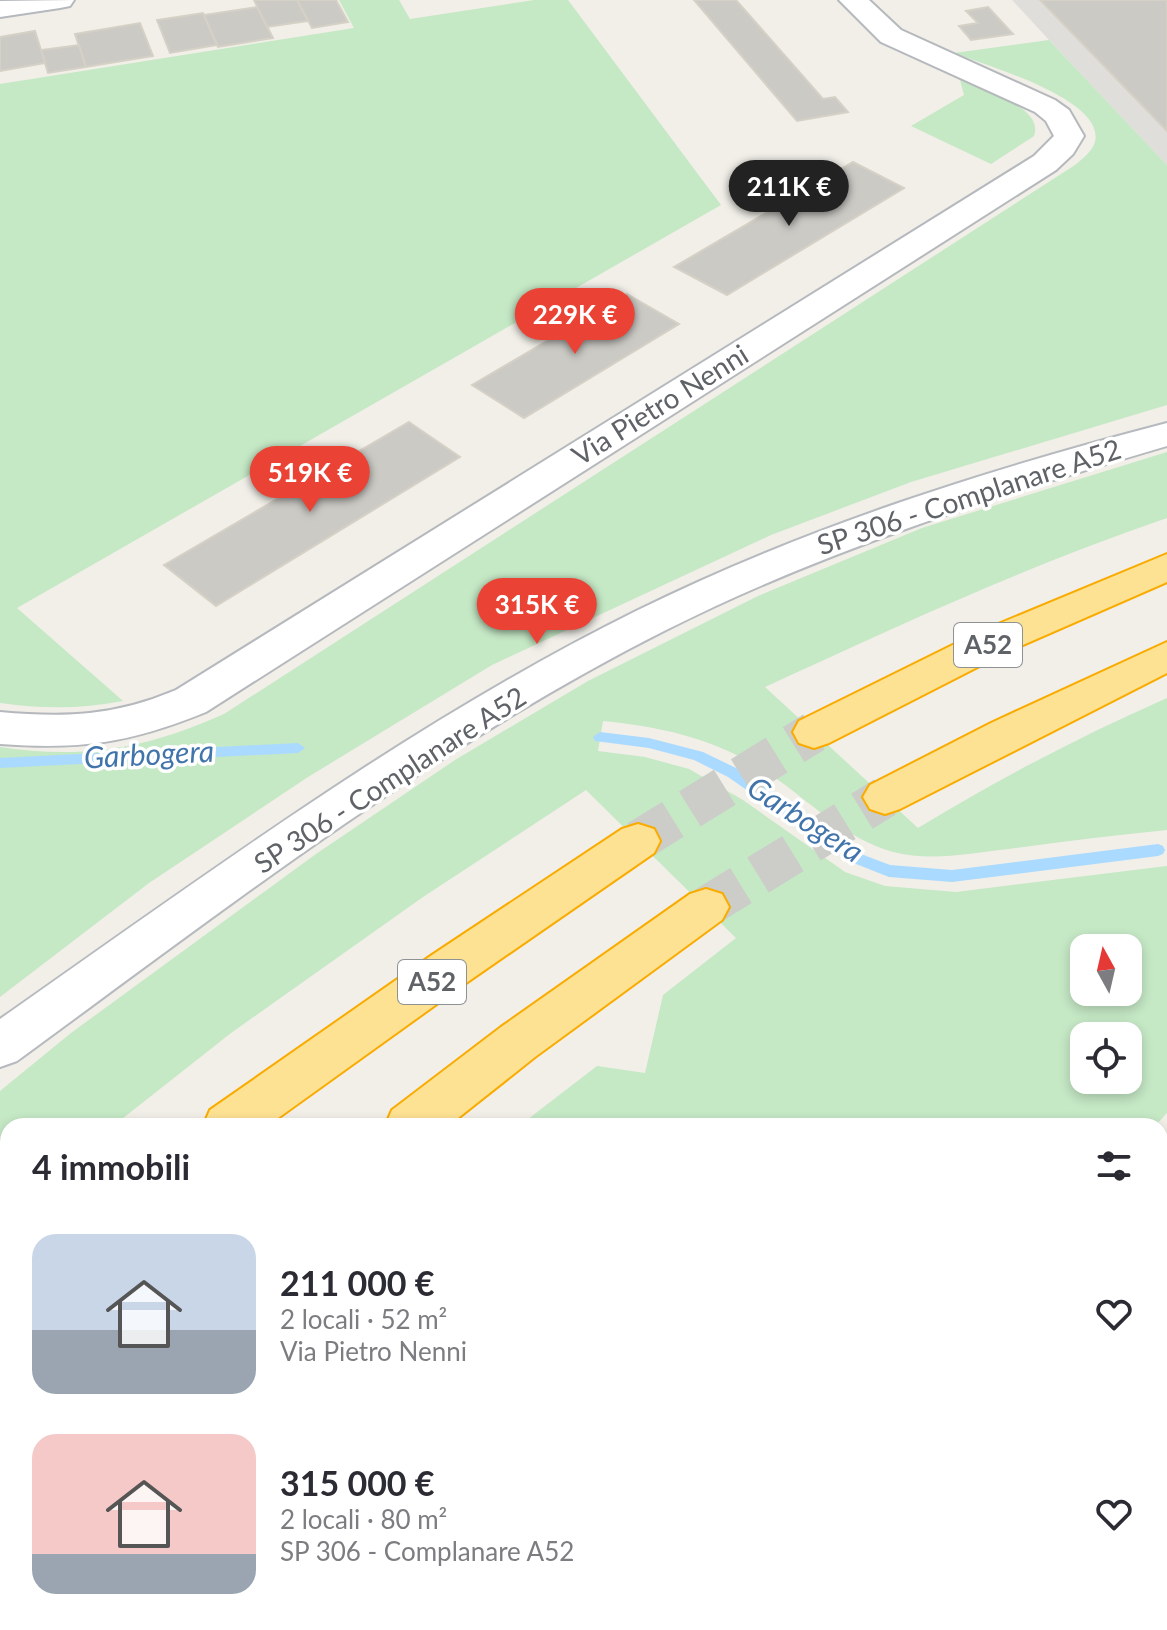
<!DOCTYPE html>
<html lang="it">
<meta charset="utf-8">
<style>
:root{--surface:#fff;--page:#f2f2f3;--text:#2b2b33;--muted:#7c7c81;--accent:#ea4335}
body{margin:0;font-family:Lato,sans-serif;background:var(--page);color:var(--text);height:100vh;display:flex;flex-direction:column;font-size:30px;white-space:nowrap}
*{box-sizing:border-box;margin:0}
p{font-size:26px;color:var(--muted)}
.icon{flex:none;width:44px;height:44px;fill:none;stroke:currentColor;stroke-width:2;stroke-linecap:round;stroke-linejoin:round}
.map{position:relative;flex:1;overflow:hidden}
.side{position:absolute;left:0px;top:1118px;width:1168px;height:512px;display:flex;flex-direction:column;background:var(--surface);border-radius:24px 24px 0 0;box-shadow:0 4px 12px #0003}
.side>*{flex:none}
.needle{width:52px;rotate:352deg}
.tools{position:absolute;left:1070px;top:934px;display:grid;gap:16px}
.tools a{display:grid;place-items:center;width:72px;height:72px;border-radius:16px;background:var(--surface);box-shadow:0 4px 12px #0003;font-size:40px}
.price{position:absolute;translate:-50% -68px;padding:0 18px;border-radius:28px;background:var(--accent);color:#fff;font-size:26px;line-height:52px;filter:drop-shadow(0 2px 4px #0008)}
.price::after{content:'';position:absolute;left:50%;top:48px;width:24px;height:18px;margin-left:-12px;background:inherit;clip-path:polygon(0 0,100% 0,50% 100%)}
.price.current{background:#222;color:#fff}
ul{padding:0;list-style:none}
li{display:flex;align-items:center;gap:24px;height:200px;padding:0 32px}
li span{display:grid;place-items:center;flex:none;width:224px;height:160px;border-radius:24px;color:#555}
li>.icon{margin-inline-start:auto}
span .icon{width:96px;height:96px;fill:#fffc;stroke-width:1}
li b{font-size:34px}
h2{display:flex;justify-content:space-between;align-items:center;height:96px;padding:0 32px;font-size:34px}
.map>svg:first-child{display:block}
</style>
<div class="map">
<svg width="1167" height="1630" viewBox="0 0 1167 1630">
<rect width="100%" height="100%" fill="#f1efe8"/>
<path fill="#e0deda" d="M 1012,0 L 1167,0 L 1167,165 L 1049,40 Z"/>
<path fill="#c5e8c5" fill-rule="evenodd" d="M 339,0 L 399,0 L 410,19 L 534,0 L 568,0 L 721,205 L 17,608 L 123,701 C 81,709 42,709 0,703 L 0,84 L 354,28 Z
M 1049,40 L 1167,165 L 1167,405 L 911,482 L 771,535 L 492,665 L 308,777 L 149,883 L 0,997 L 0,747 C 84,760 148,748 224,714 L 1075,165 C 1082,159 1092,152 1095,142 C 1106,99 984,65 954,53 Z
M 960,80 C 981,89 1045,107 1034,136 L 991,164 L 911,126 L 964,95 Z
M 1167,452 L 1167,518 C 1029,565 897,626 765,687 L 918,828 C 998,779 1081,736 1167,698 L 1167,830 C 1114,835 1062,842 1009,849 C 971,853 931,862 893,852 C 846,839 809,801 770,774 C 718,740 665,727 603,721 L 598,751 L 645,757 L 689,769 L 743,800 L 845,872 L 885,886 L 956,892 L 1167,866 L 1167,1113 L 1155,1126 L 519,1126 L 597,1066 L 645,1073 L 663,995 L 736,938 L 586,790 L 423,897 L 231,1033 L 113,1126 L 8,1126 L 8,1208 L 0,1215 L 0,1091 L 71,1033 L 316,854 L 455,760 L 588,681 L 758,596 L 922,528 ZM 1084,948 L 1128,948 L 1128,992 L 1084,992 ZM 1084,1036 L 1128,1036 L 1128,1080 L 1084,1080 Z
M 8,1519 L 8,1622 L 658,1622 L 635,1630 L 0,1630 L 0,1526 Z
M 1160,1530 L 1167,1531 L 1167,1630 L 1140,1630 L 1139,1622 L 1160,1622 Z"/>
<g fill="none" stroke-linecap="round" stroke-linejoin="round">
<path fill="#aadaff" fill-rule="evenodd" d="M 600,732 L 649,738 L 703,752 L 738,769 L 861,854 L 890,865 L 952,870 L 1158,844 L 1163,846 L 1165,850 L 1163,854 L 1158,856 L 952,882 L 889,877 L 851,862 L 728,777 L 694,760 L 649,748 L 595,741 L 593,737 Z
M 298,743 L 305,748 L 298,753 L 0,768 L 0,758 Z"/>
</g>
<path fill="#cccac5" stroke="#d6d1c6" stroke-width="2" d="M 254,0 L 297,0 L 308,21 L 267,27 Z
M 297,0 L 336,0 L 348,22 L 312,28 Z
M 694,0 L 736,0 L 823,99 L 835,97 L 848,112 L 797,121 Z
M 1040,0 L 1167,0 L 1167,131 Z
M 257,7 L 273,38 L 218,47 L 204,15 Z
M 988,7 L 1013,34 L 971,40 L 959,26 L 978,23 L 966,11 Z
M 203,13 L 217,45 L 170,53 L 157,20 Z
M 140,23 L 153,56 L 86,67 L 75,34 Z
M 35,31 L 45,63 L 0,71 L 0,37 Z
M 79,45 L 86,67 L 48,73 L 41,50 Z
M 853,162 L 904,188 L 727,295 L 674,267 Z
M 627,294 L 679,324 L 524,418 L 472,385 Z
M 409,422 L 460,457 L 216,606 L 164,565 Z"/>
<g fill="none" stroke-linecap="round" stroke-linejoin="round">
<path stroke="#ccccc8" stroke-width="41" stroke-dasharray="41 20" stroke-linecap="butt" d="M 638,841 L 814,732
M 706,907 L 885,797"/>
<defs>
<path id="minor" d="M 74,0 L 70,6 L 60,8 L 0,17 L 0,1 Z
M 839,0 L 869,0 L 901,30 L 1055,100 L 1069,110 L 1084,136 L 1073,154 L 1056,170 L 206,712 C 130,743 81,750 0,744 L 0,712 C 66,718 114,716 176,690 L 1034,156 L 1054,136 L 1046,121 L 1035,112 L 881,42 Z
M 1167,1161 L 1167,1212 L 1160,1214 L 1160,1163 Z
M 960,1622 L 1020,1622 L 1020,1630 L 960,1630 Z"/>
<path id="secondary" d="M 1167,423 L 1167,446 C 996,496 825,550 666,630 C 434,747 226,908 17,1061 L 0,1067 L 0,1019 C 206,875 410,723 636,611 C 804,528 986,470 1167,423 Z"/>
<path id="motorway" d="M 1167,554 L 1167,582 L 1007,652 L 829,743 L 814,748 L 799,743 L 793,732 L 799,721 L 979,632 Z
M 1167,642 L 1167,673 L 900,809 L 885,814 L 870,809 L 863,797 L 870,785 L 991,723 Z
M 638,824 L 654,829 L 660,841 L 654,853 L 466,983 L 267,1126 L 203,1126 L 210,1110 L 432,955 L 622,829 Z
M 706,889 L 722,894 L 729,907 L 722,920 L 535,1057 L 448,1126 L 385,1126 L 392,1110 L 501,1027 L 690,894 Z
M 8,1275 L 8,1329 L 0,1332 L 0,1278 Z
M 8,1424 L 8,1484 L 0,1487 L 0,1427 Z"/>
</defs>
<use href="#minor" stroke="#b5b8bc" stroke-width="4"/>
<use href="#secondary" stroke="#b6babf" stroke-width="4"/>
<use href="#motorway" stroke="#f9ab00" stroke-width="4"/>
<use href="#minor" fill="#fff" fill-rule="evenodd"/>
<use href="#secondary" fill="#fff" fill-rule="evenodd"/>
<use href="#motorway" fill="#fde293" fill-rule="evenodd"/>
</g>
<g text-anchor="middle" stroke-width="7" stroke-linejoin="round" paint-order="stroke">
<g fill="#fff" stroke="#8f9295" stroke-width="2">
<rect x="954" y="623" width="68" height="44" rx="6"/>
<rect x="398" y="960" width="68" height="44" rx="6"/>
</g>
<g font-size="26" font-weight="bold" fill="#5f6368">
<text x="988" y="654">A52</text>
<text x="432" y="991">A52</text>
</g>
<g font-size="28" fill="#5f6368" stroke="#fff">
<text transform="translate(660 405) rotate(-32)" y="10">Via Pietro Nenni</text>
<text transform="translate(969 497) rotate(-18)" y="10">SP 306 - Complanare A52</text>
<text transform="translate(390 780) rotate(-33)" y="10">SP 306 - Complanare A52</text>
</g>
<g font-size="30" font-style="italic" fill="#4174aa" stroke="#fff">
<text transform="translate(149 755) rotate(-3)" y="10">Garbogera</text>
<text transform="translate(805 820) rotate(33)" y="10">Garbogera</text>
</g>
</g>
</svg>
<div class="tools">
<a><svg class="needle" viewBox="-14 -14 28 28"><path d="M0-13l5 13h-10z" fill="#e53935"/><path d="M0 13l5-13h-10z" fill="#7c7c81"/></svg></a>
<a><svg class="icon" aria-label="locate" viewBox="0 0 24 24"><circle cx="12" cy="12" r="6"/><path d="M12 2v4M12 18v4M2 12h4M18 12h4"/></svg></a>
</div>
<b class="price current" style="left:789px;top:228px">211K €</b>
<b class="price" style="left:575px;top:356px">229K €</b>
<b class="price" style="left:310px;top:514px">519K €</b>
<b class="price" style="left:537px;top:646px">315K €</b>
<section class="side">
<h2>4 immobili<svg class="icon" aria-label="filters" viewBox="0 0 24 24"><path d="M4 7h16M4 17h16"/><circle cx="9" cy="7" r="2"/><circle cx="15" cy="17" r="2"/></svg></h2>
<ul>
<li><span style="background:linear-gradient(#c9d6e8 60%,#9aa5b1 0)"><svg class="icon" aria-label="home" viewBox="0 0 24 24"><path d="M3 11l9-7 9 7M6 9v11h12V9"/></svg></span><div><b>211 000 €</b><p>2 locali · 52 m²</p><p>Via Pietro Nenni</p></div><svg class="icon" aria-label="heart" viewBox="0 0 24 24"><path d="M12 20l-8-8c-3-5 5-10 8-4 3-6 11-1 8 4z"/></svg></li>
<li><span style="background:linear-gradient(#f6c9c9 75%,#9aa5b1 0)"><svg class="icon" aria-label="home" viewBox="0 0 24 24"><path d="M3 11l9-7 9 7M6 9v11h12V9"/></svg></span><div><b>315 000 €</b><p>2 locali · 80 m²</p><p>SP 306 - Complanare A52</p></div><svg class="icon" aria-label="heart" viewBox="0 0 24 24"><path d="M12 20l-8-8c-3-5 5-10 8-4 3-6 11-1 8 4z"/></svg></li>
</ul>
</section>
</div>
